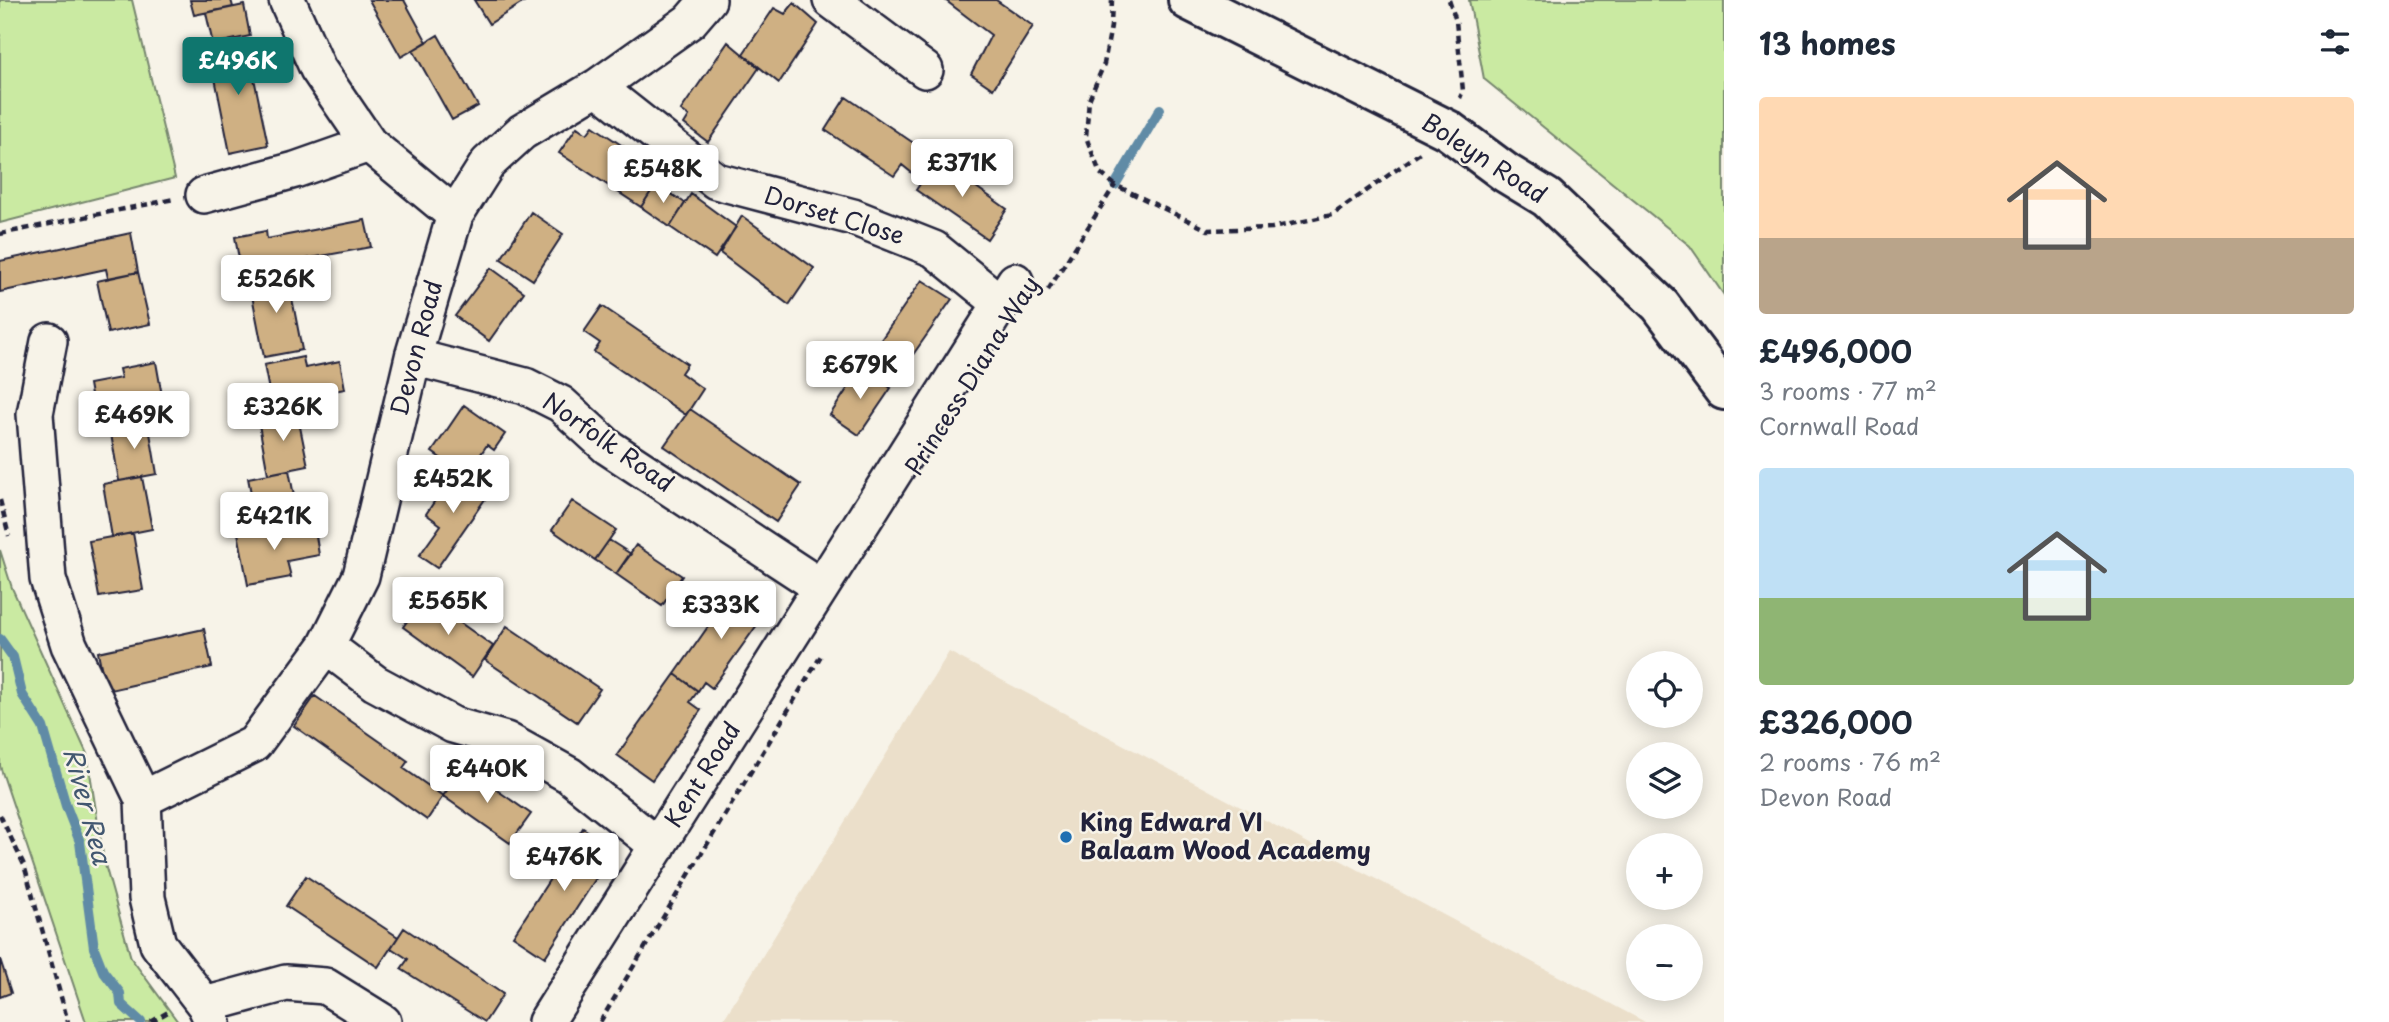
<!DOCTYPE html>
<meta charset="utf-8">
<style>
:root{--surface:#fff;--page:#f2f2f3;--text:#1f2937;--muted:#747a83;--accent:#0f766e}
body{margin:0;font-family:"Playpen Sans",sans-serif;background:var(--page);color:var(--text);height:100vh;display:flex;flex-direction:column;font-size:26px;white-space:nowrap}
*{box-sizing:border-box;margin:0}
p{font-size:23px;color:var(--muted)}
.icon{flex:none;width:38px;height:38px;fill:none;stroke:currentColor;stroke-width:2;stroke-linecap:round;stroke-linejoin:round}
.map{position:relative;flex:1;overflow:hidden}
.sheet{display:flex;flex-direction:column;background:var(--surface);width:665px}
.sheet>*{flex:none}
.tools{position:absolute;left:1626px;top:651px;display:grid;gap:14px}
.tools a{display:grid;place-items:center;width:77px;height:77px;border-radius:50%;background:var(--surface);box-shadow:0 4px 18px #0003;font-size:35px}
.price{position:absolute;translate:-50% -60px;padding:0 16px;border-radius:7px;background:#fff;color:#222;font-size:23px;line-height:46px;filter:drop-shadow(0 2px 4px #0008)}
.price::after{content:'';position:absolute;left:50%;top:42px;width:21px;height:16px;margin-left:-10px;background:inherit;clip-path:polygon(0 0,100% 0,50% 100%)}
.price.current{background:var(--accent);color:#fff}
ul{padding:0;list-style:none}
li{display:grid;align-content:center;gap:14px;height:371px;padding:0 35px}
li span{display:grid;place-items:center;height:217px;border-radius:7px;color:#555}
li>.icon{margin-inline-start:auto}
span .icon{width:126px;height:126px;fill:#fffc;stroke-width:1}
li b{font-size:30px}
h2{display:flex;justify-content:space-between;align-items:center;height:84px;padding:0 35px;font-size:30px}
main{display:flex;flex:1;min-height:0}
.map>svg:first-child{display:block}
</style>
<main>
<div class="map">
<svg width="1724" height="1022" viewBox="0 0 1724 1022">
<rect width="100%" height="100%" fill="#f7f3e8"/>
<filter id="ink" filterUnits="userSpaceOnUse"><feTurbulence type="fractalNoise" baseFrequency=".0143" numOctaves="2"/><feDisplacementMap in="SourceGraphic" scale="14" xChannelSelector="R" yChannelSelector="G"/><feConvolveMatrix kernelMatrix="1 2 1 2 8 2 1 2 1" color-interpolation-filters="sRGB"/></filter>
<g filter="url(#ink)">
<path fill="#ebdfca" d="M 949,652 L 1645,1022 L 722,1022 Z"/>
<path fill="#caeaa2" stroke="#76866e" stroke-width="2" d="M 0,0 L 132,0 L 175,178 L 0,223 Z
M 1469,0 L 1724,0 L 1724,295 L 1690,246 L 1484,79 Z
M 0,550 L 12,588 L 87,754 L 104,861 L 131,958 L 178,1022 L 86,1022 L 0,766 Z"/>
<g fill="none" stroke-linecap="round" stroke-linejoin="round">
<path stroke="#618ba6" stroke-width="10" d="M 1115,185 L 1160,109
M 0,639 L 13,657 L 22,694 L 43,727 L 66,806 L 80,842 L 94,948 L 103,971 L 120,993 L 121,1004 L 141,1022"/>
</g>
<path fill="#cfb083" stroke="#22223b" stroke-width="2" d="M 190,0 L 231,0 L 233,7 L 194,15 Z
M 369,0 L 404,0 L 427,42 L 401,57 Z
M 474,0 L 527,0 L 489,24 Z
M 945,0 L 996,0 L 1033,26 L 993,89 L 971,74 L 991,35 Z
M 794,3 L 818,24 L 779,83 L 743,54 L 774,8 L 785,14 Z
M 244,5 L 250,36 L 213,44 L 206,13 Z
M 438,35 L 478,106 L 452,120 L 413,50 Z
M 246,40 L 268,145 L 230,153 L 209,48 Z
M 728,42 L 759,68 L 708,142 L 684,124 L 689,116 L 681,110 Z
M 846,97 L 937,159 L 922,181 L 902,165 L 894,176 L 825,130 Z
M 593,126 L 663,173 L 641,207 L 559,153 L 577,127 L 587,134 Z
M 937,159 L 1007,209 L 987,239 L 916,190 Z
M 656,184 L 685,203 L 670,227 L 641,207 Z
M 691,194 L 736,227 L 715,258 L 670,227 Z
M 531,212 L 563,234 L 533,280 L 501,259 Z
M 742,216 L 814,268 L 789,305 L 720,253 Z
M 365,220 L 371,247 L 273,265 L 275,274 L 243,281 L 235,237 L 266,231 L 267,239 Z
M 131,233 L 138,272 L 108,278 L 106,269 L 0,292 L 0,261 Z
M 491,268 L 524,292 L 489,341 L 455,316 Z
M 138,272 L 150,324 L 108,333 L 97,281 Z
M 287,272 L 302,350 L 264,357 L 249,280 Z
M 922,280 L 952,299 L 905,366 L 876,347 Z
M 602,306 L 687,364 L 681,373 L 703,389 L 686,415 L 594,352 L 600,343 L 584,332 Z
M 303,357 L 305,368 L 340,361 L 345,389 L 312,395 L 315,408 L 274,416 L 264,365 Z
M 156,362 L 166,418 L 126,425 L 123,407 L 94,412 L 89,384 L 121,378 L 119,369 Z
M 861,368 L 891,388 L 859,435 L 830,415 Z
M 464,405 L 505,434 L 494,450 L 487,445 L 466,476 L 432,452 Z
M 690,409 L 801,485 L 776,522 L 664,446 Z
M 297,412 L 308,466 L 268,474 L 258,419 Z
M 148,421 L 157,474 L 119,481 L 110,428 Z
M 456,469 L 490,492 L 437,568 L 419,556 L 441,525 L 426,514 Z
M 289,470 L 299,522 L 258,529 L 248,478 Z
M 142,477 L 152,529 L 112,537 L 103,484 Z
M 572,501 L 616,530 L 595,560 L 552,530 Z
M 280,525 L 282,535 L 315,529 L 319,555 L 287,561 L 291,577 L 248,585 L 238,533 Z
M 133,533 L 143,590 L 99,597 L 89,541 Z
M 609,540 L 631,554 L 616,574 L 595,560 Z
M 636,545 L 682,576 L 662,606 L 616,574 Z
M 735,588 L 767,611 L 712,688 L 704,682 L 698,691 L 675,674 Z
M 424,597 L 493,646 L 472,677 L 403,627 Z
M 507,626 L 600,689 L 577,722 L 485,660 Z
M 204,629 L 212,667 L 106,691 L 98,652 Z
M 675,674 L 698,691 L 690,702 L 701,710 L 652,780 L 617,755 Z
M 315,696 L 408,761 L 403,768 L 443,796 L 427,820 L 294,726 Z
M 464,767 L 531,814 L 510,843 L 443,796 Z
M 583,828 L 615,849 L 545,957 L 513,936 Z
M 306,876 L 398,937 L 378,967 L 286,906 Z
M 404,928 L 503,994 L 485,1022 L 401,969 L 408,959 L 391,948 Z
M 0,959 L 11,993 L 0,997 Z"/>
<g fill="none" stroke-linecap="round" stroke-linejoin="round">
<defs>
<path id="street" d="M 287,0 L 318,69 L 369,144 L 455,215
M 831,0 L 925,70
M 597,87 L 716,181 L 853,217 L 934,249 L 999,302
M 204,195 L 295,170 L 369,144
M 49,341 L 35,414 L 48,579 L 69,645 L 143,799 L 147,898 L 158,944 L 205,1005 L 213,1022
M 413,357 L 525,386 L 561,404 L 608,447 L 821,587
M 326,646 L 375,683 L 453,725 L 506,740 L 569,775 L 658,846
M 143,799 L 254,744 L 326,646 L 361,576 L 413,357 L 455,215 L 488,163 L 522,132 L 597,87 L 690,21 L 708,0
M 205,1005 L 286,983 L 325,986 L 383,1022
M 546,1022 L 1015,281"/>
<path id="secondary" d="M 1188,0 L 1448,130 L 1506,173 L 1547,198 L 1660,305 L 1724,390"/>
</defs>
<use href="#street" stroke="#22223b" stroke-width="40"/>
<use href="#secondary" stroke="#22223b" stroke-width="44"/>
<path stroke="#22223b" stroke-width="4.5" stroke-dasharray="7 5" stroke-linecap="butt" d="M 1112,0 L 1111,26 L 1104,64 L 1089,100 L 1086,137 L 1100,173 L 1115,185 L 1208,230 L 1272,228 L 1332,215 L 1420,153
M 1449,0 L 1456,21 L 1463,91 L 1460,98
M 0,234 L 174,199
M 1048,290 L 1115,185
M 0,500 L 9,536
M 0,815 L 24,865 L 68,1022
M 151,1022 L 168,1012
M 600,1022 L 822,654"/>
<use href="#street" stroke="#f7f3e8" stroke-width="35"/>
<use href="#secondary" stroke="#f7f3e8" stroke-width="38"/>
</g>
</g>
<circle fill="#1f6fb2" stroke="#f7f3e8" stroke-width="2.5" cx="1066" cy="837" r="7"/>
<g text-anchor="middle" stroke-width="5" stroke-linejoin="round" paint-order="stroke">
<g font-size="24" fill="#22223b" stroke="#f7f3e8">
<text transform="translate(1484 159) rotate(33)" y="8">Boleyn Road</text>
<text transform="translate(834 216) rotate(17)" y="8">Dorset Close</text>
<text transform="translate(417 348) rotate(-75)" y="8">Devon Road</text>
<text transform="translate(973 376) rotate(-58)" y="8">Princess Diana Way</text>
<text transform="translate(608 443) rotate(35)" y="8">Norfolk Road</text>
<text transform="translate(703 775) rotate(-58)" y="8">Kent Road</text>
</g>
<g font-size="24" font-weight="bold" fill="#22223b" stroke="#f7f3e8" text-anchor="start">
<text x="1080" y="831">King Edward VI<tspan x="1080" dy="28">Balaam Wood Academy</tspan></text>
</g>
<g font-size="26" font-style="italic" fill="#425770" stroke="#f7f3e8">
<text transform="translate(87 806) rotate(75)" y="9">River Rea</text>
</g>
</g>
</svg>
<div class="tools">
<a><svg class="icon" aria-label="locate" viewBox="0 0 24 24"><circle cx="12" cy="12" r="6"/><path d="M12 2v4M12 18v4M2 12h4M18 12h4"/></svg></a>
<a><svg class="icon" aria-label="layers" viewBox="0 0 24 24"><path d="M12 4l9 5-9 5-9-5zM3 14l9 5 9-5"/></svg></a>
<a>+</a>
<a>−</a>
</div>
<b class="price current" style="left:238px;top:97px">£496K</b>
<b class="price" style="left:962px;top:199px">£371K</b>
<b class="price" style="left:663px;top:205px">£548K</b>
<b class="price" style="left:276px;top:315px">£526K</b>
<b class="price" style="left:860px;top:401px">£679K</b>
<b class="price" style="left:283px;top:443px">£326K</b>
<b class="price" style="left:134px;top:451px">£469K</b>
<b class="price" style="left:453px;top:515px">£452K</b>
<b class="price" style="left:274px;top:552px">£421K</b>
<b class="price" style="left:448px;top:637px">£565K</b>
<b class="price" style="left:721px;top:641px">£333K</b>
<b class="price" style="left:487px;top:805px">£440K</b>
<b class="price" style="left:564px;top:893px">£476K</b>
</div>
<section class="sheet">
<h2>13 homes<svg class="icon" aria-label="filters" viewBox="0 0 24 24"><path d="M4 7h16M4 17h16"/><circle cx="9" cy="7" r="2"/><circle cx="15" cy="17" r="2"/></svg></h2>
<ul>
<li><span style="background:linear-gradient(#ffd9b3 65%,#b9a48a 0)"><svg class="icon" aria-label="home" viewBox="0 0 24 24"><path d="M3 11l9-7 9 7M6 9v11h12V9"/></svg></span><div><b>£496,000</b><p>3 rooms · 77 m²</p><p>Cornwall Road</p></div></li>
<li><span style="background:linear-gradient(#bfe0f5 60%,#8fb573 0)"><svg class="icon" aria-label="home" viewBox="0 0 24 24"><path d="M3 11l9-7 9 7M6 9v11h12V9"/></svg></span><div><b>£326,000</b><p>2 rooms · 76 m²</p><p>Devon Road</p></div></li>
</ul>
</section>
</main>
